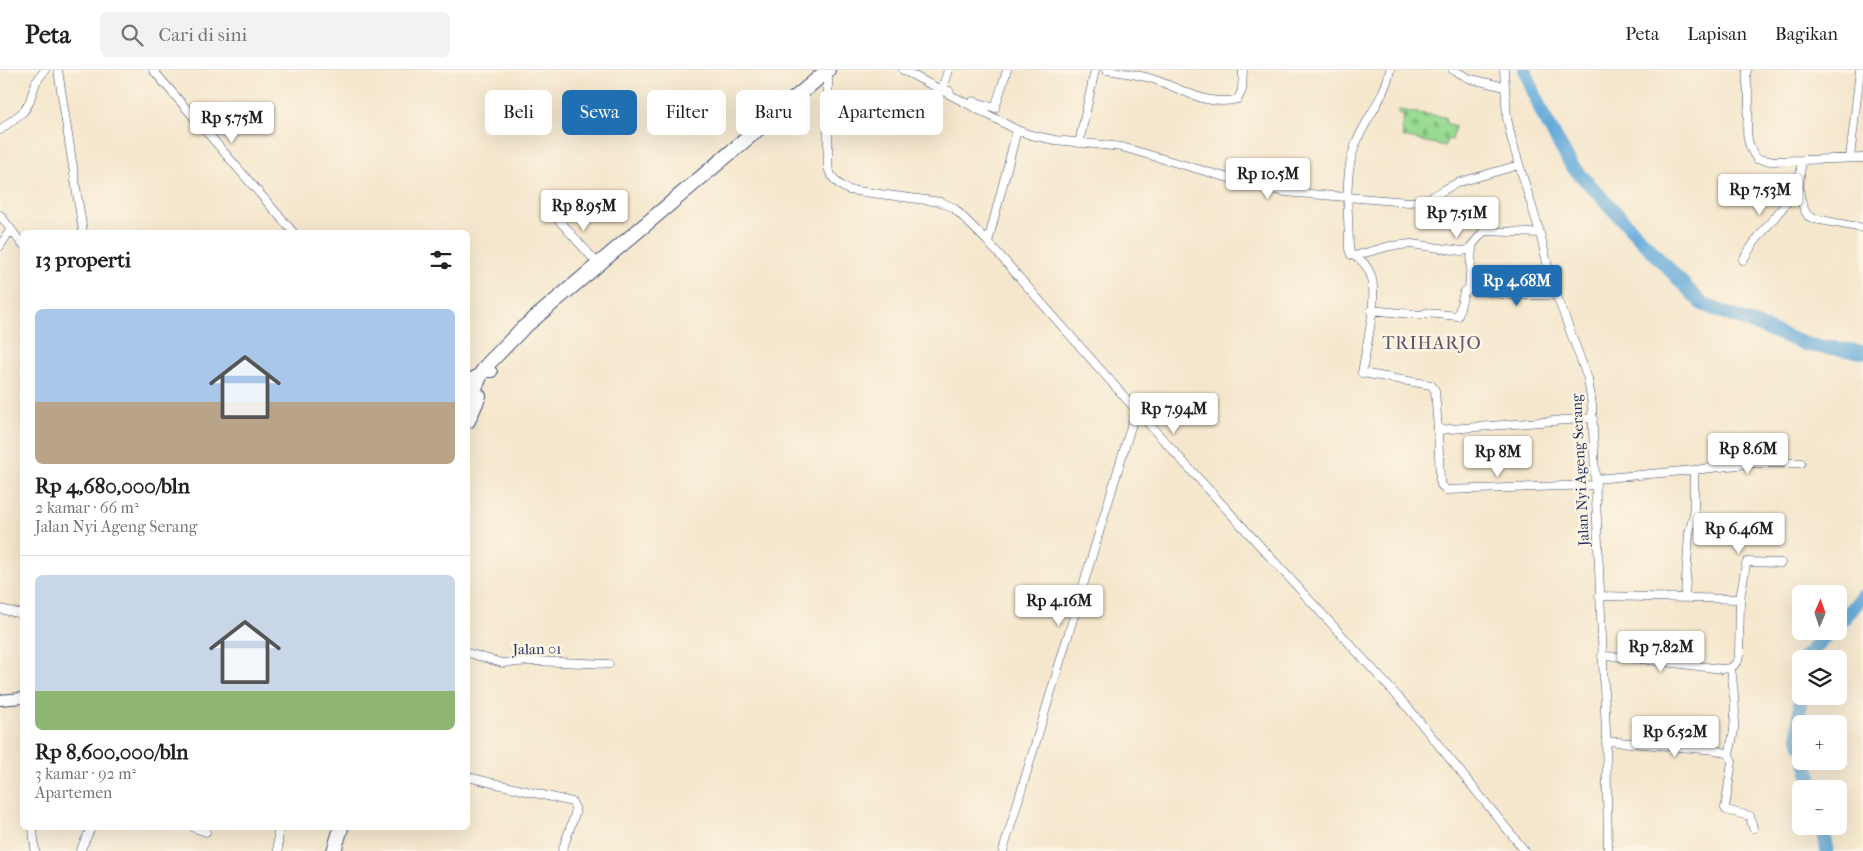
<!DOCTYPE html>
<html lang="id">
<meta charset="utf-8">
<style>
:root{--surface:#fff;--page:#f2f2f2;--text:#202124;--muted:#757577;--line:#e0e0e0;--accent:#1f6fb2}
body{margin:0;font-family:"IM FELL French Canon",serif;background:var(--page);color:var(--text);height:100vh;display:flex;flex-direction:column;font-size:19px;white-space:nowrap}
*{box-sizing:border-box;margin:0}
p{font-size:16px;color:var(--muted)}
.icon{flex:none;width:28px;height:28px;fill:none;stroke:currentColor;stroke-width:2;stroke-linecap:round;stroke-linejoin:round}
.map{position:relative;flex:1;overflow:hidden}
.panel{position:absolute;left:20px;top:160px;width:450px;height:600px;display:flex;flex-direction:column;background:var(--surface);border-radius:8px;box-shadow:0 5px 20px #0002}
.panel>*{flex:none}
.guide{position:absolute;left:485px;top:20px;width:475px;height:45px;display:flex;gap:10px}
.needle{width:32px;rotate:2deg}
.tools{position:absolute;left:1792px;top:515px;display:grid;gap:10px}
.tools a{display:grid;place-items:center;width:55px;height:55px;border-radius:8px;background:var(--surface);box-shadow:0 5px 20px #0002;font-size:25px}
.price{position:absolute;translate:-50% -42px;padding:0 11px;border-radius:5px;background:#fff;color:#222;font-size:16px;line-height:32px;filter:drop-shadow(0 1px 2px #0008)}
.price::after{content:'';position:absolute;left:50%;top:30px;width:15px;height:11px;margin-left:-8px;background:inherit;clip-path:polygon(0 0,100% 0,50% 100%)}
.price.on{background:var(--accent);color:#fff}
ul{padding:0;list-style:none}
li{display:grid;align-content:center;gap:10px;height:265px;padding:0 15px}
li+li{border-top:1px solid var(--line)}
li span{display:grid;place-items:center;height:155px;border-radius:8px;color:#555}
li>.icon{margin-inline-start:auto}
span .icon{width:90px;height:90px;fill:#fffc;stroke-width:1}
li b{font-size:21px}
h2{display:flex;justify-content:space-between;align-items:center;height:60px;padding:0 15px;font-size:21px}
.pill{padding:0 18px;border-radius:8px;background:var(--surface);box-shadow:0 5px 20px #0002;font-size:18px;line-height:45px}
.pill.on{background:var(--accent);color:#fff}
header{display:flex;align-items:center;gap:30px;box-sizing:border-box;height:70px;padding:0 25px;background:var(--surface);border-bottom:1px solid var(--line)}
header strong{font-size:24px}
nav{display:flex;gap:28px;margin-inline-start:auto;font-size:18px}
.search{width:350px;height:45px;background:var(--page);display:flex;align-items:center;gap:12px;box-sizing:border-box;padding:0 18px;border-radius:8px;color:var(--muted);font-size:19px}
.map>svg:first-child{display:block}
</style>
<header>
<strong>Peta</strong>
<div class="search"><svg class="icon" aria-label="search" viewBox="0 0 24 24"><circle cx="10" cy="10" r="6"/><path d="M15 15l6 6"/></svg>Cari di sini</div>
<nav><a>Peta</a><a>Lapisan</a><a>Bagikan</a></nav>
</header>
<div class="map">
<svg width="1863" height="781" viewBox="0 0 1863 781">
<defs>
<pattern id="cemetery-stones" width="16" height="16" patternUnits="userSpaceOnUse" patternTransform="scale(1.25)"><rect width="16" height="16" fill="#99db92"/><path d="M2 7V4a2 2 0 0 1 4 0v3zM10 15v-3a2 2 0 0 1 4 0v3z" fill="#83bc80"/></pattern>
</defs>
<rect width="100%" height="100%" fill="#fcf5e5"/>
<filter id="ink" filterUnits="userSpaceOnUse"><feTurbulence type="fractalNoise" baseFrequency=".02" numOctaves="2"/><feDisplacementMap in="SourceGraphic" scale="10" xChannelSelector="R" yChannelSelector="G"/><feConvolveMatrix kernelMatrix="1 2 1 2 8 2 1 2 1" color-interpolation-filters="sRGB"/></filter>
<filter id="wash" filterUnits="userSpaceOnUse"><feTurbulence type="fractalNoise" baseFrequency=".0096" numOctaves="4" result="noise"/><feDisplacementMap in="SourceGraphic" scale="20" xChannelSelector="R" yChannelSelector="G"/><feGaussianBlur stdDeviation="1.12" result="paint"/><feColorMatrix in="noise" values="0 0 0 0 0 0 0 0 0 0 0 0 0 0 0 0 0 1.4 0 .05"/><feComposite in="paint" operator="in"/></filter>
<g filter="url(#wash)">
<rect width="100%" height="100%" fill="#f5e7cd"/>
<path fill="url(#cemetery-stones)" stroke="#5a8578" d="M 1399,40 L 1445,47 L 1446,53 L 1455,56 L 1452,70 L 1447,69 L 1445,76 L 1403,67 L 1402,56 L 1404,47 L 1399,44 Z"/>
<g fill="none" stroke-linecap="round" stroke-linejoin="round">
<path stroke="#62a9d9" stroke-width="14" d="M 1525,0 L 1542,43 L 1571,95 L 1702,234 L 1808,275 L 1863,282
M 1839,554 L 1863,526
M 1803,589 L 1831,561
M 1801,603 L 1799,668 L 1801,675
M 1806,691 L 1813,719
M 1823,756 L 1827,781"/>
</g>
</g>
<g filter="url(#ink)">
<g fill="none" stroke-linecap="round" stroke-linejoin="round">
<defs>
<path id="minor" d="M 58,0 L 83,162
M 153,0 L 293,162
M 828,0 L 828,98 C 832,109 839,116 849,120 L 941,132 L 954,138 L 988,172 L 1136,340 L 1410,640 L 1525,781
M 903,0 L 1017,60 L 988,172
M 948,0 L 943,16 L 944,19 L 949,21
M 1106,0 C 1120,2 1135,4 1149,8 C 1179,16 1205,38 1238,29 L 1242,20 L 1243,0
M 1390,0 C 1384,30 1365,49 1355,76 C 1343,107 1349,146 1349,179 L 1351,185 L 1354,186 L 1390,176 L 1411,174 L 1462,181 L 1468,180 L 1484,161 L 1540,163
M 1453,0 L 1471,9 L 1505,17
M 1504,0 L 1507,48 L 1512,71 L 1540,163 L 1551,210 L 1588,309 L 1592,335 L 1606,662 L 1608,781
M 1747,0 C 1745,9 1748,18 1749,28 C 1749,50 1741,68 1757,89 L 1771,91 L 1863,88
M 973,31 L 995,38 L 1007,0
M 0,60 L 24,41 L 29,33 L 36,12 L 45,0
M 1017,60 L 1031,65 L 1055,70 L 1122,77 L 1239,111 L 1285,122 L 1408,132 C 1436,131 1438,120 1460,112 L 1519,95
M 1079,73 L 1095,0
M 1850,88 L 1860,0
M 1802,90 C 1799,110 1796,128 1808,146 L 1815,149 L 1863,158
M 0,145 L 22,174
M 557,148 L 598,194
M 0,176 L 11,159
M 1354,186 C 1366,191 1373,205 1373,218 C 1375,241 1366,278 1362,303 L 1431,315 L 1435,320 L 1438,360 L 1593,348
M 1743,190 C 1758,163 1781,143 1798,117
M 1469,219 L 1472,178
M 1371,240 L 1421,245 L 1426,243 L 1458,246 L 1464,222 L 1469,219 L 1510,225 L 1557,225
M 1438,360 L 1440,410 L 1441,415 L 1446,420 L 1596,415
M 1694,400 L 1755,393 L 1801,393
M 1595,409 L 1694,400 L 1694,444 L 1689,463 L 1685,526
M 1599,526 L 1740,529 L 1739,585 L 1738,591 L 1731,598 L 1722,599 L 1625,587 L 1602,586
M 1740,529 L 1746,494 L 1747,492 L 1781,493
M 0,539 L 22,544
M 468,583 L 502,593 L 533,591 L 609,594
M 1606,671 L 1716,680 L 1729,684 L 1732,692 L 1725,738 L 1726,740 L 1750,746 L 1753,758
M 1729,684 C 1738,652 1735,631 1731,598
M 468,707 L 572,732 L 575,738 L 575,744 L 562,781
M 33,758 L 35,781
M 194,758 L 206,762
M 80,781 L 91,758
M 278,781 L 278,758
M 1003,781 L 1136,340"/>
<path id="tertiary" d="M 468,310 L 482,302 L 492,302
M 0,630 L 22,628"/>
<path id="trunk" d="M 468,334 L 482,302 L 487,295 L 522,259 L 828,0
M 468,351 L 479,326
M 334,781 L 341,758"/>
</defs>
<use href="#minor" stroke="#3c4b6f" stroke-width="9"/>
<use href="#tertiary" stroke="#3c4b6f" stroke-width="12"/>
<use href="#trunk" stroke="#3c4b6f" stroke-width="16"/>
<use href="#minor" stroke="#fff" stroke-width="8"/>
<use href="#tertiary" stroke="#fff" stroke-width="10"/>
<use href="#trunk" stroke="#fff" stroke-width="14"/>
</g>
</g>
<g text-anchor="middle" stroke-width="5" stroke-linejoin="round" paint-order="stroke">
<g font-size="15" fill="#1b2f5e" stroke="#fcf5e5">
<text transform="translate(1580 400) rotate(-93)" y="5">Jalan Nyi Ageng Serang</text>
<text transform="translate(537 579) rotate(-1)" y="5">Jalan 01</text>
</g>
<g font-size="18" letter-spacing="1" fill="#5e576a" stroke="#fcf5e5">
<text x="1432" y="279">TRIHARJO</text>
</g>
</g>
</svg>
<div class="tools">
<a><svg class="needle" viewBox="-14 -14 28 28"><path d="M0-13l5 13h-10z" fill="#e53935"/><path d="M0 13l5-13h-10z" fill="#757577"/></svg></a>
<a><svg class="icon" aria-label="layers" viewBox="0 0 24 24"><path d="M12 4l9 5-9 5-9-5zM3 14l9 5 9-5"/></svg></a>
<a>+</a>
<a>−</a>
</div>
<b class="price" style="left:232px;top:74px">Rp 5.75M</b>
<b class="price" style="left:1268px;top:130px">Rp 10.5M</b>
<b class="price" style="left:1760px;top:146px">Rp 7.53M</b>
<b class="price" style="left:584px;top:162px">Rp 8.95M</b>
<b class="price" style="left:1457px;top:169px">Rp 7.51M</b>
<b class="price on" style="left:1517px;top:237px">Rp 4.68M</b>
<b class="price" style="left:1174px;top:365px">Rp 7.94M</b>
<b class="price" style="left:1748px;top:405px">Rp 8.6M</b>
<b class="price" style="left:1498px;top:408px">Rp 8M</b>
<b class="price" style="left:1739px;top:485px">Rp 6.46M</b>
<b class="price" style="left:1059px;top:557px">Rp 4.16M</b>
<b class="price" style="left:1661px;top:603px">Rp 7.82M</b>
<b class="price" style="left:1675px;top:688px">Rp 6.52M</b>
<div class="guide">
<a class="pill">Beli</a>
<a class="pill on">Sewa</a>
<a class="pill">Filter</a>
<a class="pill">Baru</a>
<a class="pill">Apartemen</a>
</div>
<section class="panel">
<h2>13 properti<svg class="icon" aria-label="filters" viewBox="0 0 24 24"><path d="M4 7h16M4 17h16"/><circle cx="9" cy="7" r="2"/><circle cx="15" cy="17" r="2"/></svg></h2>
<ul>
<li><span style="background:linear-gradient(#a9c7e8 60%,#b9a48a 0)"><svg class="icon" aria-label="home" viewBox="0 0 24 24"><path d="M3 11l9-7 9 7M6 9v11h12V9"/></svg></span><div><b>Rp 4,680,000/bln</b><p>2 kamar · 66 m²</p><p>Jalan Nyi Ageng Serang</p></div></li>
<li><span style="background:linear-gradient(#c9d6e8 75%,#8fb573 0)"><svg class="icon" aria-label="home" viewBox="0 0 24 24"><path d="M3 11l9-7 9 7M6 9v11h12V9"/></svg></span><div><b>Rp 8,600,000/bln</b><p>3 kamar · 92 m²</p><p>Apartemen</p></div></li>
</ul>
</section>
</div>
